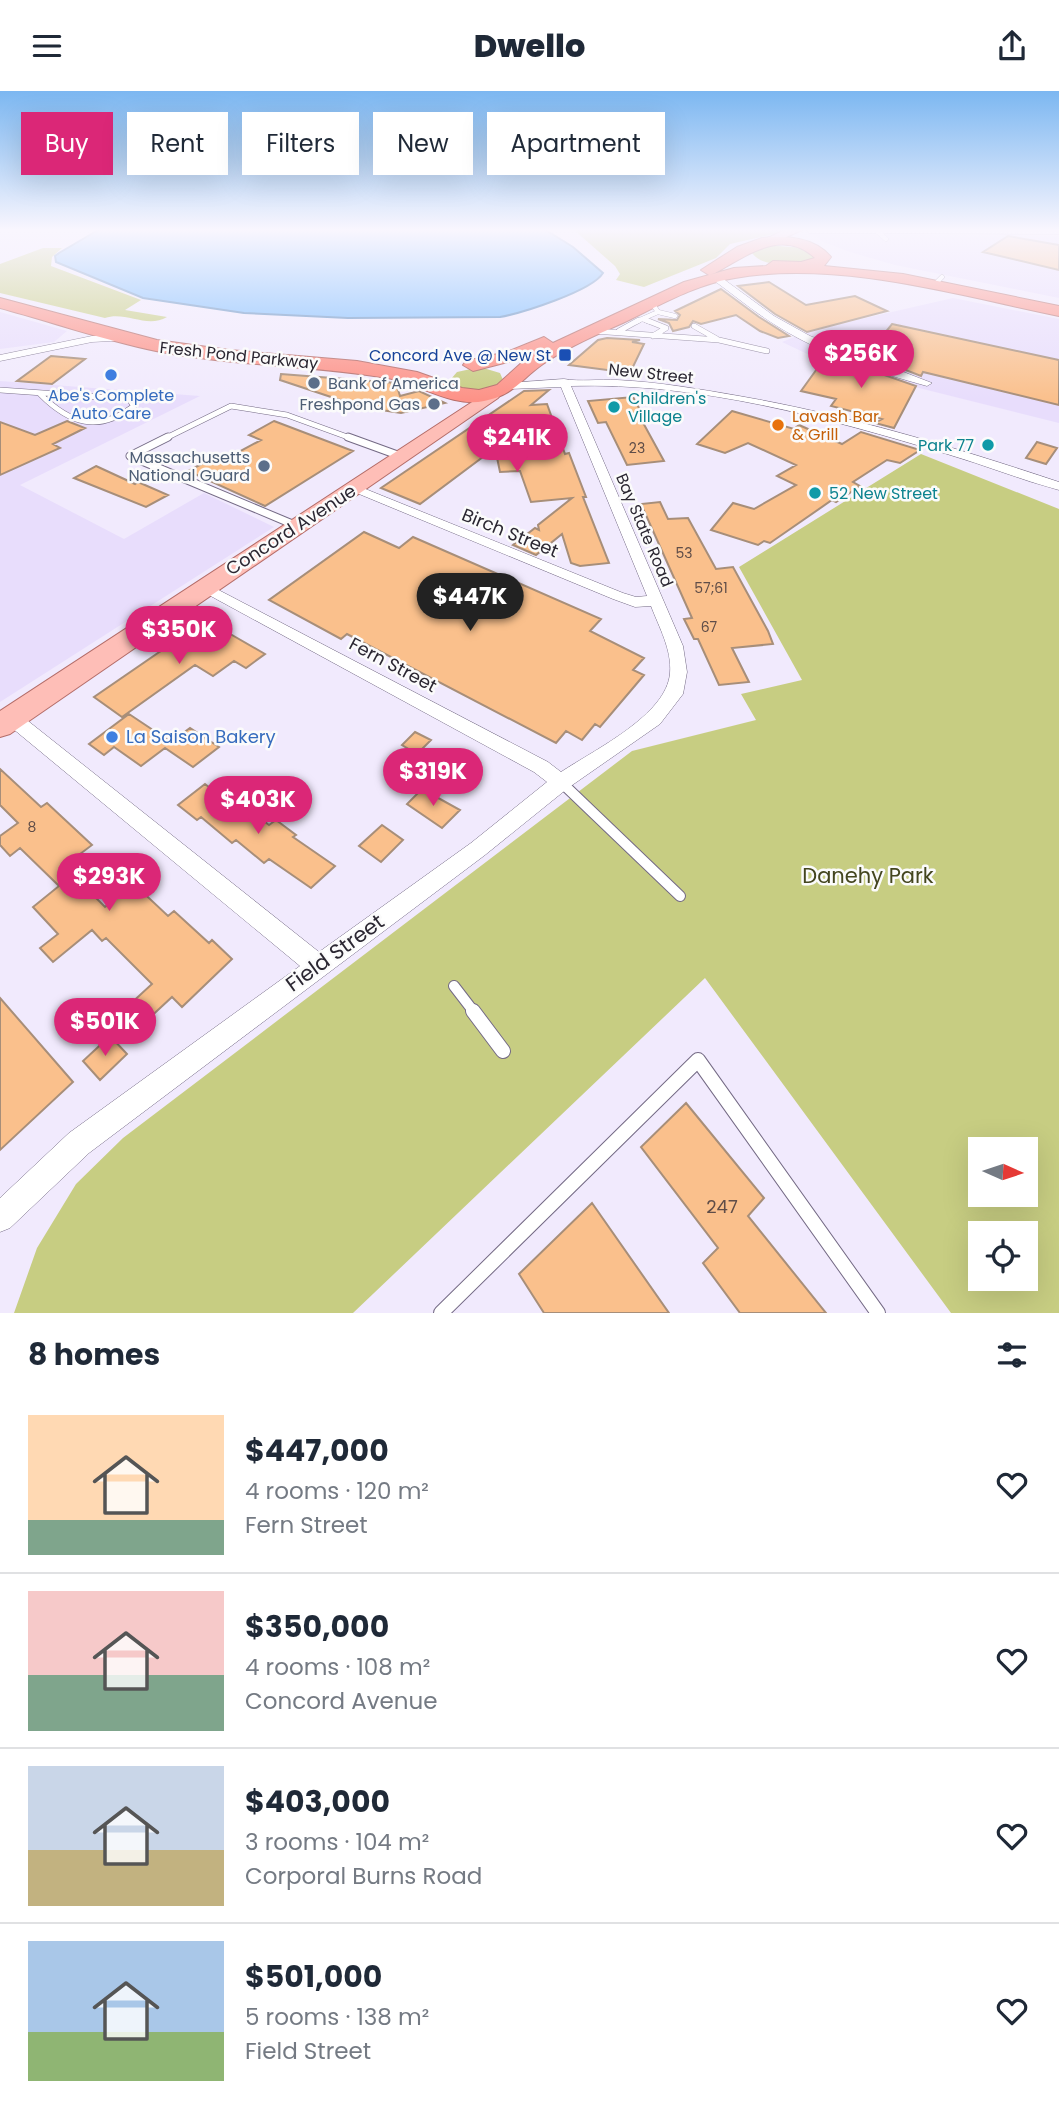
<!DOCTYPE html>
<meta charset="utf-8">
<style>
:root{--surface:#fff;--page:#f6f6f7;--text:#1f2937;--muted:#747a83;--line:#e0e1e3;--accent:#db2777}
body{margin:0;font-family:Poppins,sans-serif;background:var(--page);color:var(--text);height:100vh;display:flex;flex-direction:column;font-size:26px;white-space:nowrap}
*{box-sizing:border-box;margin:0}
p{font-size:23px;color:var(--muted)}
.icon{flex:none;width:38px;height:38px;fill:none;stroke:currentColor;stroke-width:2;stroke-linecap:round;stroke-linejoin:round}
.map{position:relative;height:1222px;overflow:hidden}
.sheet{display:flex;flex-direction:column;background:var(--surface);flex:1}
.sheet>*{flex:none}
.guide{position:absolute;left:21px;top:21px;width:700px;height:63px;display:flex;gap:14px}
.needle{width:46px;rotate:93deg}
.buttons{position:absolute;left:968px;top:1046px;display:grid;gap:14px}
.buttons a{display:grid;place-items:center;width:70px;height:70px;border-radius:0px;background:var(--surface);box-shadow:0 7px 28px #0002;font-size:35px}
.price{position:absolute;translate:-50% -60px;padding:0 16px;border-radius:24px;background:var(--accent);color:#fff;font-size:23px;line-height:46px;filter:drop-shadow(0 2px 4px #0008)}
.price::after{content:'';position:absolute;left:50%;top:42px;width:21px;height:16px;margin-left:-10px;background:inherit;clip-path:polygon(0 0,100% 0,50% 100%)}
.price.on{background:#222;color:#fff}
ul{padding:0;list-style:none}
li{display:flex;align-items:center;gap:21px;height:175px;padding:0 28px}
li+li{border-top:2px solid var(--line)}
li span{display:grid;place-items:center;flex:none;width:196px;height:140px;border-radius:0px;color:#555}
li>.icon{margin-inline-start:auto}
span .icon{width:84px;height:84px;fill:#fffc;stroke-width:1}
li b{font-size:30px}
h2{display:flex;justify-content:space-between;align-items:center;height:84px;padding:0 28px;font-size:30px}
.chip{padding:0 24px;border-radius:0px;background:var(--surface);box-shadow:0 7px 28px #0002;font-size:24px;line-height:63px}
.chip.on{background:var(--accent);color:#fff}
header{display:flex;justify-content:space-between;align-items:center;height:91px;padding:0 28px;background:var(--surface);font-size:32px;font-weight:800}
.map>svg:first-child{display:block}
</style>
<header><svg class="icon" aria-label="menu" viewBox="0 0 24 24"><path d="M4 6h16M4 12h16M4 18h16"/></svg>Dwello<svg class="icon" aria-label="share" viewBox="0 0 24 24"><path d="M12 15V3M7 8l5-5 5 5M5 13v7h14v-7"/></svg></header>
<div class="map">
<svg width="1059" height="1222" viewBox="0 0 1059 1222">
<rect width="100%" height="100%" fill="#f1eafd"/>
<path fill="#e8ddfc" d="M 815,144 L 1059,145 L 1059,207 L 895,174 L 850,161 L 821,150 Z
M 953,207 L 1059,228 L 1059,332 L 835,276 L 782,251 L 809,240 Z
M 0,221 L 67,240 L 54,251 L 0,258 Z
M 0,290 L 200,305 L 20,394 L 124,448 L 204,402 L 274,436 L 0,611 Z"/>
<path fill="#c7cd82" fill-rule="evenodd" d="M 573,138 L 796,138 L 730,153 L 716,167 L 644,196 L 616,189 L 620,183 L 615,175 Z
M 766,154 L 804,157 L 816,167 L 813,170 C 794,172 765,179 752,162 Z
M 43,157 L 62,157 L 52,166 L 51,175 L 141,209 L 125,219 L 167,226 C 147,238 126,220 105,227 L 0,202 L 0,173 Z
M 480,276 L 500,282 L 503,289 C 490,301 467,304 452,292 L 451,288 L 457,281 Z
M 921,363 L 1059,418 L 1059,1222 L 951,1222 L 705,887 L 353,1222 L 14,1222 L 37,1157 L 76,1093 L 123,1047 L 632,660 L 756,629 L 741,603 L 802,589 L 739,476 ZM 980,1059 L 1026,1059 L 1026,1104 L 980,1104 ZM 980,1143 L 1026,1143 L 1026,1188 L 980,1188 Z"/>
<path fill="#7abbfe" stroke="#628fc1" stroke-width="2" d="M 100,138 L 544,138 L 573,156 L 603,182 C 592,200 522,222 500,226 L 348,227 L 244,222 L 143,207 L 56,171 L 55,165 L 59,162 Z"/>
<path fill="#fac08c" stroke="#a78e79" stroke-width="2" d="M 1008,145 L 1059,154 L 1059,179 L 983,161 Z
M 769,191 L 806,214 L 855,205 L 887,220 L 807,241 L 775,223 L 738,195 Z
M 721,198 L 759,226 L 789,245 L 778,247 L 760,240 L 736,224 L 701,233 L 693,230 L 689,236 L 673,240 L 669,232 L 658,228 L 677,229 L 680,224 L 675,220 Z
M 892,233 L 1059,269 L 1059,314 L 923,281 L 921,285 L 867,264 Z
M 607,247 L 640,249 L 632,251 L 644,253 L 630,282 L 569,274 L 598,249 Z
M 827,264 L 916,295 L 894,337 L 875,332 L 882,328 L 831,315 L 836,308 L 801,300 Z
M 51,265 L 85,268 L 52,293 L 17,290 Z
M 281,283 L 396,292 L 400,305 L 419,300 L 445,312 L 401,322 L 361,316 L 280,289 Z
M 549,299 L 531,314 L 547,313 L 565,363 L 569,362 L 586,406 L 583,406 L 609,472 L 580,475 L 571,472 L 562,443 L 536,464 L 513,454 L 535,437 L 539,439 L 538,434 L 572,407 L 531,411 L 520,380 L 500,381 L 495,357 L 420,413 L 381,397 L 524,300 Z
M 633,306 L 645,328 L 641,328 L 664,370 L 627,374 L 606,331 L 598,332 L 588,310 Z
M 732,320 L 794,338 L 799,334 L 842,353 L 861,341 L 920,359 L 900,372 L 887,369 L 853,391 L 860,395 L 836,411 L 832,409 L 770,452 L 764,450 L 758,454 L 711,439 L 733,412 L 754,418 L 796,394 L 777,385 L 796,374 L 748,352 L 725,362 L 697,353 Z
M 67,330 L 85,337 L 53,353 L 60,357 L 0,384 L 0,331 L 35,344 Z
M 274,330 L 353,360 L 265,415 L 188,380 L 215,366 L 224,369 L 261,349 L 249,344 Z
M 1037,351 L 1057,357 L 1046,373 L 1026,367 Z
M 96,375 L 135,393 L 138,391 L 168,404 L 146,416 L 74,387 Z
M 660,411 L 668,428 L 688,427 L 716,478 L 733,476 L 768,540 L 773,553 L 732,557 L 749,591 L 719,594 L 698,548 L 694,548 L 684,528 L 692,527 L 641,413 Z
M 364,441 L 399,457 L 413,446 L 601,528 L 590,540 L 644,567 L 633,579 L 644,584 L 600,636 L 595,633 L 582,649 L 566,640 L 556,652 L 347,543 L 341,548 L 269,509 Z
M 206,529 L 265,563 L 246,577 L 234,570 L 213,585 L 195,574 L 122,626 L 94,606 Z
M 129,623 L 171,651 L 190,637 L 219,656 L 193,676 L 165,657 L 141,675 L 114,656 L 104,664 L 89,653 Z
M 415,641 L 431,649 L 417,663 L 402,654 Z
M 0,678 L 41,716 L 47,712 L 92,754 L 64,775 L 105,816 L 134,793 L 168,825 L 174,820 L 209,852 L 212,849 L 232,868 L 182,916 L 172,906 L 131,944 L 115,927 L 152,893 L 106,847 L 102,850 L 92,839 L 53,871 L 40,857 L 58,843 L 33,816 L 59,795 L 20,757 L 10,765 L 0,754 L 0,745 L 18,732 L 0,714 Z
M 205,693 L 238,719 L 243,714 L 269,734 L 276,729 L 296,744 L 293,746 L 335,775 L 311,797 L 269,768 L 264,772 L 236,749 L 232,752 L 201,726 L 197,729 L 178,714 Z
M 422,698 L 460,719 L 442,737 L 407,713 Z
M 382,734 L 403,749 L 381,771 L 359,755 Z
M 0,907 L 73,991 L 0,1059 Z
M 110,945 L 127,963 L 100,989 L 83,970 Z
M 686,1012 L 764,1107 L 748,1125 L 826,1222 L 740,1222 L 703,1172 L 718,1157 L 641,1056 Z
M 592,1112 L 669,1222 L 544,1222 L 519,1183 Z"/>
<g fill="none" stroke-linecap="round" stroke-linejoin="round">
<defs>
<path id="lane-far4" d="M 877,140 L 886,148
M 938,190 L 942,186
M 658,221 L 675,225
M 636,231 L 642,228
M 650,231 L 642,228 L 658,221 L 652,212"/>
<path id="lane-far3" d="M 646,229 L 666,237 L 653,245
M 694,235 L 717,248
M 594,240 L 719,249 L 767,260
M 619,240 L 639,229
M 0,299 L 129,308 L 134,315 C 98,342 70,333 40,303
M 164,348 L 231,315 L 287,324 L 353,348"/>
<path id="lane-far2" d="M 168,346 L 130,365 L 297,435
M 348,346 L 403,366"/>
<path id="lane-far1" d="M 561,691 L 680,805
M 454,895 L 474,921"/>
<path id="lane" d="M 473,920 L 503,960
M 441,1222 L 698,969 L 878,1222"/>
<path id="street" d="M 806,138 L 1059,139 L 1059,143 L 809,142 Z
M 712,184 L 718,184 L 774,225 L 810,245 L 932,292 L 927,295 C 876,281 822,263 777,235 C 754,221 734,204 712,188 Z
M 125,244 L 130,247 L 128,249 L 92,251 L 0,270 L 0,264 L 92,245 Z
M 564,288 C 580,291 600,288 617,289 C 658,291 699,298 739,305 C 848,324 954,356 1059,391 L 1059,399 C 1021,389 985,374 947,363 C 827,327 698,291 571,295 L 683,555 L 687,581 L 683,603 L 660,633 L 568,697 L 485,764 L 89,1062 L 10,1137 L 0,1141 L 0,1107 L 69,1042 L 300,875 L 6,632 L 3,627 L 6,622 L 18,622 L 319,861 L 471,752 L 547,691 L 534,681 L 196,497 L 204,492 L 209,494 L 548,671 L 561,681 C 594,659 667,624 670,582 C 672,559 659,536 651,515 L 635,516 L 613,508 L 347,398 L 353,394 L 358,395 L 623,502 L 636,506 L 647,505 L 561,296 L 509,298 L 504,295 L 509,292 Z"/>
<path id="primary" d="M 787,138 L 804,138 L 769,154 L 759,151 Z
M 492,298 L 498,299 L 501,303 L 498,307 L 10,643 L 0,646 L 0,620 Z"/>
<path id="highway" d="M 762,147 C 785,144 815,146 831,166 L 824,175 L 903,183 L 1059,215 L 1059,225 C 957,204 839,169 735,187 C 697,193 662,213 627,230 C 599,243 569,255 543,273 C 520,289 514,304 484,310 C 452,317 418,292 387,287 C 311,274 232,275 156,260 C 103,249 52,231 0,217 L 0,207 L 157,249 L 229,259 L 357,270 L 417,281 L 462,297 L 479,299 L 497,294 L 528,266 L 473,280 L 463,274 L 466,270 L 507,261 L 544,246 L 553,252 L 684,191 L 734,177 L 766,175 L 773,170 L 801,171 L 815,167 C 782,136 745,166 715,182 L 709,184 L 701,179 L 737,156 Z"/>
</defs>
<use href="#lane-far4" stroke="#746a85" stroke-width="5"/>
<use href="#lane-far3" stroke="#746a85" stroke-width="6"/>
<use href="#lane-far2" stroke="#746a85" stroke-width="9"/>
<use href="#lane-far1" stroke="#746a85" stroke-width="12"/>
<use href="#lane" stroke="#746a85" stroke-width="16"/>
<use href="#street" stroke="#746a85" stroke-width="1"/>
<use href="#primary" stroke="#b46d69" stroke-width="2"/>
<use href="#highway" stroke="#b46d69" stroke-width="2"/>
<use href="#lane-far4" stroke="#fff" stroke-width="4.5"/>
<use href="#lane-far3" stroke="#fff" stroke-width="5"/>
<use href="#lane-far2" stroke="#fff" stroke-width="7"/>
<use href="#lane-far1" stroke="#fff" stroke-width="10"/>
<use href="#lane" stroke="#fff" stroke-width="14"/>
<use href="#street" fill="#fff" fill-rule="evenodd"/>
<use href="#primary" fill="#febeb7" fill-rule="evenodd"/>
<use href="#highway" fill="#fd9287" fill-rule="evenodd"/>
</g>
<linearGradient id="sky" x2="0" y2="1"><stop stop-color="#7cb7f1"/><stop offset="0.45" stop-color="#f9f6fe"/><stop offset="1" stop-color="#f9f6fe" stop-opacity="0"/></linearGradient>
<rect width="1059" height="309" fill="url(#sky)"/>
<rect fill="#1a4fb4" stroke="#fbfbfb" stroke-width="2.5" x="558" y="257" width="14" height="14" rx="3.5"/>
<g fill="#3f7fe0" stroke="#fbfbfb" stroke-width="2.5">
<circle cx="111" cy="284" r="7"/>
<circle cx="112" cy="646" r="7"/>
</g>
<g fill="#5c6f8a" stroke="#fbfbfb" stroke-width="2.5">
<circle cx="314" cy="292" r="7"/>
<circle cx="434" cy="313" r="7"/>
<circle cx="264" cy="375" r="7"/>
</g>
<g fill="#0f9aa8" stroke="#fbfbfb" stroke-width="2.5">
<circle cx="614" cy="316" r="7"/>
<circle cx="988" cy="354" r="7"/>
<circle cx="815" cy="402" r="7"/>
</g>
<circle fill="#e8710a" stroke="#fbfbfb" stroke-width="2.5" cx="778" cy="334" r="7"/>
<g text-anchor="middle" stroke-width="5" stroke-linejoin="round" paint-order="stroke">
<g font-size="14" fill="#5f4d48">
<text x="637" y="362">23</text>
<text x="684" y="467">53</text>
<text x="711" y="502">57;61</text>
<text x="709" y="541">67</text>
<text x="32" y="741">8</text>
</g>
<g font-size="16" fill="#2b2732" stroke="#fbfbfb">
<text transform="translate(239 264) rotate(6)" y="6">Fresh Pond Parkway</text>
<text transform="translate(651 282) rotate(6)" y="6">New Street</text>
<text transform="translate(645 439) rotate(67)" y="6">Bay State Road</text>
</g>
<g font-size="16" fill="#164399" stroke="#fbfbfb" text-anchor="end">
<text x="551" y="270">Concord Ave @ New St</text>
</g>
<g font-size="16" fill="#4e5e75" stroke="#fbfbfb" text-anchor="end">
<text x="328" y="298" text-anchor="start">Bank of America</text>
<text x="420" y="319">Freshpond Gas</text>
<text x="250" y="372">Massachusetts<tspan x="250" dy="18">National Guard</tspan></text>
</g>
<g font-size="16" fill="#366cbe" stroke="#fbfbfb">
<text x="111" y="310">Abe's Complete<tspan x="111" dy="18">Auto Care</tspan></text>
</g>
<g font-size="16" fill="#0d838f" stroke="#fbfbfb" text-anchor="start">
<text x="628" y="313">Children's<tspan x="628" dy="18">Village</tspan></text>
<text x="974" y="360" text-anchor="end">Park 77</text>
<text x="829" y="408">52 New Street</text>
</g>
<g font-size="16" fill="#c56008" stroke="#fbfbfb" text-anchor="start">
<text x="792" y="331">Lavash Bar<tspan x="792" dy="18">&amp; Grill</tspan></text>
</g>
<g font-size="18" fill="#2b2732" stroke="#fbfbfb">
<text transform="translate(291 439) rotate(-33)" y="6">Concord Avenue</text>
<text transform="translate(510 442) rotate(22)" y="6">Birch Street</text>
<text transform="translate(393 574) rotate(28)" y="6">Fern Street</text>
</g>
<g font-size="18" fill="#366cbe" stroke="#fbfbfb" text-anchor="start">
<text x="126" y="652">La Saison Bakery</text>
</g>
<g font-size="18" fill="#5f4d48">
<text x="722" y="1122">247</text>
</g>
<g font-size="21" fill="#44461f" stroke="#fbfbfb">
<text x="868" y="792">Danehy Park</text>
</g>
<g font-size="21" fill="#2b2732" stroke="#fbfbfb">
<text transform="translate(335 862) rotate(-36)" y="7">Field Street</text>
</g>
</g>
</svg>
<div class="buttons">
<a><svg class="needle" viewBox="-14 -14 28 28"><path d="M0-13l5 13h-10z" fill="#e53935"/><path d="M0 13l5-13h-10z" fill="#747a83"/></svg></a>
<a><svg class="icon" aria-label="locate" viewBox="0 0 24 24"><circle cx="12" cy="12" r="6"/><path d="M12 2v4M12 18v4M2 12h4M18 12h4"/></svg></a>
</div>
<b class="price" style="left:861px;top:299px">$256K</b>
<b class="price" style="left:517px;top:383px">$241K</b>
<b class="price on" style="left:470px;top:542px">$447K</b>
<b class="price" style="left:179px;top:575px">$350K</b>
<b class="price" style="left:433px;top:717px">$319K</b>
<b class="price" style="left:258px;top:745px">$403K</b>
<b class="price" style="left:109px;top:822px">$293K</b>
<b class="price" style="left:105px;top:967px">$501K</b>
<div class="guide">
<a class="chip on">Buy</a>
<a class="chip">Rent</a>
<a class="chip">Filters</a>
<a class="chip">New</a>
<a class="chip">Apartment</a>
</div>
</div>
<section class="sheet">
<h2>8 homes<svg class="icon" aria-label="filters" viewBox="0 0 24 24"><path d="M4 7h16M4 17h16"/><circle cx="9" cy="7" r="2"/><circle cx="15" cy="17" r="2"/></svg></h2>
<ul>
<li><span style="background:linear-gradient(#ffd9b3 75%,#7fa58c 0)"><svg class="icon" aria-label="home" viewBox="0 0 24 24"><path d="M3 11l9-7 9 7M6 9v11h12V9"/></svg></span><div><b>$447,000</b><p>4 rooms · 120 m²</p><p>Fern Street</p></div><svg class="icon" aria-label="heart" viewBox="0 0 24 24"><path d="M12 20l-8-8c-3-5 5-10 8-4 3-6 11-1 8 4z"/></svg></li>
<li><span style="background:linear-gradient(#f6c9c9 60%,#7fa58c 0)"><svg class="icon" aria-label="home" viewBox="0 0 24 24"><path d="M3 11l9-7 9 7M6 9v11h12V9"/></svg></span><div><b>$350,000</b><p>4 rooms · 108 m²</p><p>Concord Avenue</p></div><svg class="icon" aria-label="heart" viewBox="0 0 24 24"><path d="M12 20l-8-8c-3-5 5-10 8-4 3-6 11-1 8 4z"/></svg></li>
<li><span style="background:linear-gradient(#c9d6e8 60%,#c2b280 0)"><svg class="icon" aria-label="home" viewBox="0 0 24 24"><path d="M3 11l9-7 9 7M6 9v11h12V9"/></svg></span><div><b>$403,000</b><p>3 rooms · 104 m²</p><p>Corporal Burns Road</p></div><svg class="icon" aria-label="heart" viewBox="0 0 24 24"><path d="M12 20l-8-8c-3-5 5-10 8-4 3-6 11-1 8 4z"/></svg></li>
<li><span style="background:linear-gradient(#a9c7e8 65%,#8fb573 0)"><svg class="icon" aria-label="home" viewBox="0 0 24 24"><path d="M3 11l9-7 9 7M6 9v11h12V9"/></svg></span><div><b>$501,000</b><p>5 rooms · 138 m²</p><p>Field Street</p></div><svg class="icon" aria-label="heart" viewBox="0 0 24 24"><path d="M12 20l-8-8c-3-5 5-10 8-4 3-6 11-1 8 4z"/></svg></li>
</ul>
</section>
